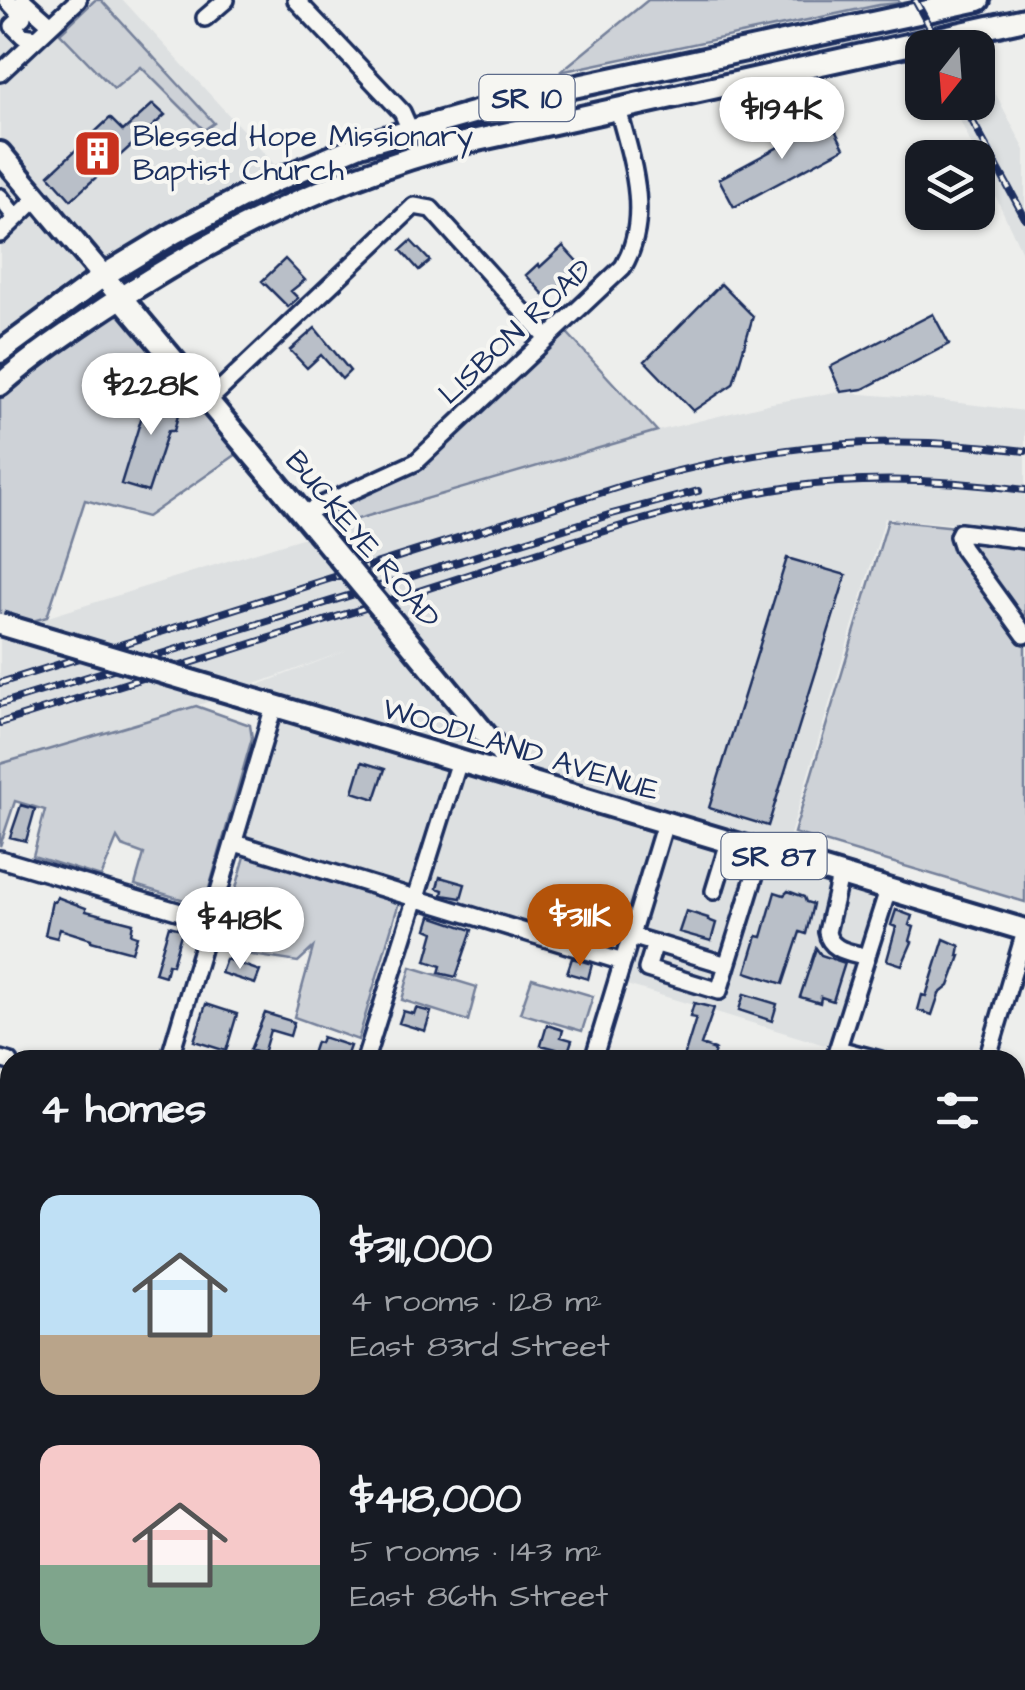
<!DOCTYPE html>
<meta charset="utf-8">
<style>
:root{--surface:#171b24;--page:#242831;--text:#f1f3f6;--muted:#9ea1a6;--accent:#b45309}
body{margin:0;font-family:"Architects Daughter",sans-serif;background:var(--page);color:var(--text);height:100vh;display:flex;flex-direction:column;font-size:38px;white-space:nowrap}
*{box-sizing:border-box;margin:0}
p{font-size:32px;color:var(--muted)}
.icon{flex:none;width:55px;height:55px;fill:none;stroke:currentColor;stroke-width:2;stroke-linecap:round;stroke-linejoin:round}
.map{position:relative;flex:1;overflow:hidden}
.drawer{position:absolute;left:0px;top:1050px;width:1025px;height:640px;display:flex;flex-direction:column;background:var(--surface);border-radius:30px 30px 0 0;box-shadow:0 2px 8px #0004}
.drawer>*{flex:none}
.needle{width:65px;rotate:197deg}
.buttons{position:absolute;left:905px;top:30px;display:grid;gap:20px}
.buttons a{display:grid;place-items:center;width:90px;height:90px;border-radius:20px;background:var(--surface);box-shadow:0 2px 8px #0004;font-size:50px}
.price{position:absolute;translate:-50% -85px;padding:0 22px;border-radius:35px;background:#fff;color:#222;font-size:32px;line-height:65px;filter:drop-shadow(0 2px 5px #0008)}
.price::after{content:'';position:absolute;left:50%;top:60px;width:30px;height:22px;margin-left:-15px;background:inherit;clip-path:polygon(0 0,100% 0,50% 100%)}
.price.selected{background:var(--accent);color:#fff}
ul{padding:0;list-style:none}
li{display:flex;align-items:center;gap:30px;height:250px;padding:0 40px}
li span{display:grid;place-items:center;flex:none;width:280px;height:200px;border-radius:20px;color:#555}
li>.icon{margin-inline-start:auto}
span .icon{width:120px;height:120px;fill:#fffc;stroke-width:1}
li b{font-size:42px}
h2{display:flex;justify-content:space-between;align-items:center;height:120px;padding:0 40px;font-size:42px}
.map>svg:first-child{display:block}
</style>
<div class="map">
<svg width="1025" height="1690" viewBox="0 0 1025 1690">
<rect width="100%" height="100%" fill="#edeeec"/>
<filter id="ink" filterUnits="userSpaceOnUse"><feTurbulence type="fractalNoise" baseFrequency=".01" numOctaves="2"/><feDisplacementMap in="SourceGraphic" scale="20" xChannelSelector="R" yChannelSelector="G"/><feConvolveMatrix kernelMatrix="1 2 1 2 8 2 1 2 1" color-interpolation-filters="sRGB"/></filter>
<g filter="url(#ink)">
<path fill="#dde0e1" d="M 0,0 L 51,25 L 78,0 L 123,0 L 285,176 L 236,199 L 0,352 Z
M 978,60 L 1025,150 L 1025,259 L 952,103 L 978,102 Z
M 835,392 L 927,399 L 1025,411 L 1025,530 L 885,518 L 783,858 L 888,890 L 838,1049 L 617,982 L 623,962 L 235,843 L 274,707 L 235,694 L 348,650 L 196,706 L 0,764 L 0,632 L 292,541 L 657,431 L 772,403 Z"/>
<path fill="#ced2d7" stroke="#74809a" stroke-width="2.5" d="M 95,0 L 101,0 L 214,123 L 204,130 L 141,67 L 114,89 L 60,33 Z
M 648,0 L 898,0 L 900,3 L 879,5 L 560,72 Z
M 121,297 L 247,447 L 147,517 L 85,500 L 47,617 L 11,627 L 0,624 L 0,385 Z
M 560,325 L 657,431 L 317,531 L 302,514 L 407,467 Z
M 888,520 L 1025,534 L 1025,902 L 794,833 Z
M 196,706 L 250,725 L 252,738 L 204,906 L 135,885 L 144,854 L 122,846 L 117,838 L 101,877 L 33,856 L 45,810 L 15,801 L 0,846 L 0,764 Z
M 246,853 L 400,899 L 358,1040 L 294,1017 L 313,948 L 298,962 L 239,953 L 220,944 Z
M 411,967 L 477,987 L 468,1021 L 402,1000 Z
M 532,978 L 593,996 L 582,1031 L 520,1013 Z
M 10,1637 L 10,1680 L 66,1680 L 63,1690 L 0,1690 L 0,1671 Z"/>
<path fill="#b9bfc8" stroke="#1b2f5e" stroke-width="2.5" d="M 153,104 L 165,115 L 71,200 L 49,175 L 110,118 L 123,131 Z
M 808,120 L 813,129 L 830,120 L 844,148 L 734,207 L 719,179 L 797,137 L 793,128 Z
M 411,241 L 430,261 L 419,270 L 401,250 Z
M 563,246 L 583,268 L 571,278 L 570,276 L 547,298 L 526,275 L 538,264 L 540,267 Z
M 285,259 L 305,280 L 291,291 L 298,298 L 288,307 L 262,281 Z
M 721,284 L 753,316 L 733,384 L 693,411 L 645,361 Z
M 933,314 L 949,344 L 863,389 L 841,392 L 830,367 Z
M 315,328 L 350,371 L 342,379 L 321,355 L 307,368 L 290,350 Z
M 154,377 L 180,407 L 174,431 L 168,431 L 148,492 L 121,484 Z
M 787,558 L 846,575 L 768,826 L 709,808 Z
M 362,762 L 385,769 L 375,799 L 353,792 Z
M 21,805 L 35,809 L 26,841 L 10,837 Z
M 440,877 L 465,884 L 461,898 L 442,895 L 443,890 L 437,888 Z
M 788,891 L 804,897 L 806,902 L 813,904 L 806,934 L 800,932 L 783,984 L 746,972 L 757,936 L 762,937 L 775,892 L 784,895 Z
M 57,897 L 86,908 L 86,911 L 133,923 L 131,934 L 137,936 L 132,952 L 91,941 L 91,939 L 60,929 L 57,938 L 45,935 L 52,901 L 55,902 Z
M 896,910 L 912,916 L 909,925 L 914,927 L 910,941 L 912,942 L 902,965 L 887,960 L 896,927 L 891,925 Z
M 686,911 L 708,918 L 708,920 L 716,923 L 711,941 L 679,932 Z
M 431,916 L 472,930 L 456,977 L 439,973 L 441,966 L 426,961 L 434,932 L 427,929 Z
M 169,926 L 181,929 L 181,934 L 172,965 L 168,964 L 165,976 L 155,973 Z
M 944,939 L 960,946 L 958,956 L 960,956 L 949,986 L 939,994 L 932,1015 L 918,1010 L 922,995 L 926,996 Z
M 816,948 L 821,955 L 845,963 L 833,1001 L 821,997 L 820,1003 L 800,997 Z
M 572,958 L 592,964 L 588,979 L 567,973 Z
M 226,959 L 260,971 L 255,984 L 221,973 Z
M 744,994 L 777,1004 L 772,1021 L 739,1010 Z
M 694,1003 L 714,1008 L 701,1045 L 715,1050 L 712,1060 L 693,1060 L 684,1057 L 696,1018 L 690,1017 Z
M 206,1004 L 237,1014 L 226,1051 L 194,1041 Z
M 416,1008 L 431,1012 L 425,1031 L 399,1023 L 403,1011 L 414,1014 Z
M 265,1013 L 294,1022 L 290,1036 L 270,1030 L 263,1054 L 250,1050 Z
M 547,1025 L 563,1030 L 561,1037 L 572,1040 L 568,1052 L 541,1045 Z
M 322,1037 L 350,1046 L 345,1060 L 339,1058 L 338,1060 L 310,1060 L 316,1042 L 320,1043 Z"/>
<g fill="none" stroke-linecap="round" stroke-linejoin="round">
<defs>
<path id="minor" d="M 7,0 L 23,17 L 13,26 L 23,36 L 37,38
M 23,0 L 51,25
M 296,0 L 402,112 L 410,130
M 205,18 L 226,0
M 0,73 L 78,0
M 0,197 L 16,218
M 0,234 L 37,198
M 208,401 L 414,206 L 431,209 L 547,338
M 302,514 L 416,462 L 623,267 C 652,218 632,160 618,109
M 1025,540 L 960,532 L 958,536 L 962,548 L 1025,635
M 235,843 L 623,962
M 0,859 L 211,921
M 840,876 L 827,932 C 830,951 851,952 867,957
M 714,891 L 729,842
M 631,936 L 727,965
M 655,943 L 647,969 L 719,991 L 762,852
M 838,1049 L 880,1060
M 0,1059 L 10,1062
M 169,1060 L 274,706
M 365,1060 L 459,761
M 593,1060 L 665,823
M 834,1060 L 888,890
M 987,1060 L 1025,932
M 0,1233 L 10,1236
M 1015,1319 L 1025,1285
M 1015,1338 L 1025,1341
M 0,1418 L 10,1421
M 1015,1457 L 1025,1460
M 0,1630 L 10,1595
M 992,1680 L 1025,1690
M 173,1690 L 176,1680
M 400,1690 L 403,1680
M 636,1690 L 639,1680"/>
<path id="major" d="M 0,153 L 317,531
M 0,352 L 103,276 L 174,233 L 265,185 L 360,145 L 536,95 L 979,0
M 0,385 C 33,356 69,332 105,308 C 216,234 338,175 468,142 L 1025,19
M 401,632 L 523,780
M 235,694 L 1025,930"/>
</defs>
<use href="#minor" stroke="#1b2f5e" stroke-width="22"/>
<use href="#major" stroke="#1b2f5e" stroke-width="28"/>
<use href="#minor" stroke="#f6f6f2" stroke-width="15"/>
<use href="#major" stroke="#f6f6f2" stroke-width="20"/>
<defs>
<path id="rail" d="M 915,0 L 941,48
M 962,102 L 1025,218
M 0,683 L 625,485 C 766,445 879,432 1025,451
M 0,704 L 612,514 L 698,491
M 0,723 C 140,679 279,635 419,591 C 540,553 665,505 791,487 C 869,476 947,480 1025,490"/>
</defs>
<use href="#rail" stroke="#1b2f5e" stroke-width="8"/>
<use href="#rail" stroke="#f6f6f2" stroke-width="4" stroke-dasharray="11" stroke-linecap="butt"/>
<defs>
<path id="major-bridge" d="M 317,531 L 401,632
M 0,624 L 235,694"/>
</defs>
<use href="#major-bridge" stroke="#1b2f5e" stroke-width="28" stroke-linecap="butt"/>
<use href="#major-bridge" stroke="#f6f6f2" stroke-width="20"/>
</g>
</g>
<defs>
<symbol id="building-square" viewBox="-11 -11 22 22"><rect x="-9" y="-9" width="18" height="18" rx="4" fill="#c8321e" stroke="#f6f6f2"/><path d="M-4-6H4V6H1V3H-1V6H-4ZM-2.5-4.3h1.7v1.8h-1.7ZM.8-4.3h1.7v1.8H.8ZM-2.5-1h1.7V.8h-1.7ZM.8-1h1.7V.8H.8Z" fill="#fff"/></symbol>
</defs>
<g fill-rule="evenodd">
<use href="#building-square" x="70" y="126" width="55" height="55"/>
</g>
<g text-anchor="middle" stroke-width="8" stroke-linejoin="round" paint-order="stroke">
<g fill="#f6f6f2" stroke="#5d6b8a" stroke-width="2.5">
<rect x="479.5" y="75" width="95" height="46" rx="8"/>
<rect x="721.5" y="833" width="105" height="46" rx="8"/>
</g>
<g font-size="28" font-weight="bold" fill="#1b2f5e">
<text x="527" y="108">SR 10</text>
<text x="774" y="866">SR 87</text>
</g>
<g font-size="30" fill="#1b2f5e" stroke="#f6f6f2" text-anchor="start">
<text x="133" y="146">Blessed Hope Missionary<tspan x="133" dy="34">Baptist Church</tspan></text>
</g>
<g font-size="30" fill="#1b2f5e" stroke="#f6f6f2">
<text transform="translate(515 331) rotate(-43)" y="10">LISBON ROAD</text>
<text transform="translate(363 539) rotate(50)" y="10">BUCKEYE ROAD</text>
<text transform="translate(521 749) rotate(17)" y="10">WOODLAND AVENUE</text>
</g>
</g>
</svg>
<div class="buttons">
<a><svg class="needle" viewBox="-14 -14 28 28"><path d="M0-13l5 13h-10z" fill="#e53935"/><path d="M0 13l5-13h-10z" fill="#9ea1a6"/></svg></a>
<a><svg class="icon" aria-label="layers" viewBox="0 0 24 24"><path d="M12 4l9 5-9 5-9-5zM3 14l9 5 9-5"/></svg></a>
</div>
<b class="price" style="left:782px;top:162px">$194K</b>
<b class="price" style="left:151px;top:438px">$228K</b>
<b class="price selected" style="left:580px;top:969px">$311K</b>
<b class="price" style="left:240px;top:972px">$418K</b>
<section class="drawer">
<h2>4 homes<svg class="icon" aria-label="filters" viewBox="0 0 24 24"><path d="M4 7h16M4 17h16"/><circle cx="9" cy="7" r="2"/><circle cx="15" cy="17" r="2"/></svg></h2>
<ul>
<li><span style="background:linear-gradient(#bfe0f5 70%,#b9a48a 0)"><svg class="icon" aria-label="home" viewBox="0 0 24 24"><path d="M3 11l9-7 9 7M6 9v11h12V9"/></svg></span><div><b>$311,000</b><p>4 rooms · 128 m²</p><p>East 83rd Street</p></div></li>
<li><span style="background:linear-gradient(#f6c9c9 60%,#7fa58c 0)"><svg class="icon" aria-label="home" viewBox="0 0 24 24"><path d="M3 11l9-7 9 7M6 9v11h12V9"/></svg></span><div><b>$418,000</b><p>5 rooms · 143 m²</p><p>East 86th Street</p></div></li>
</ul>
</section>
</div>
